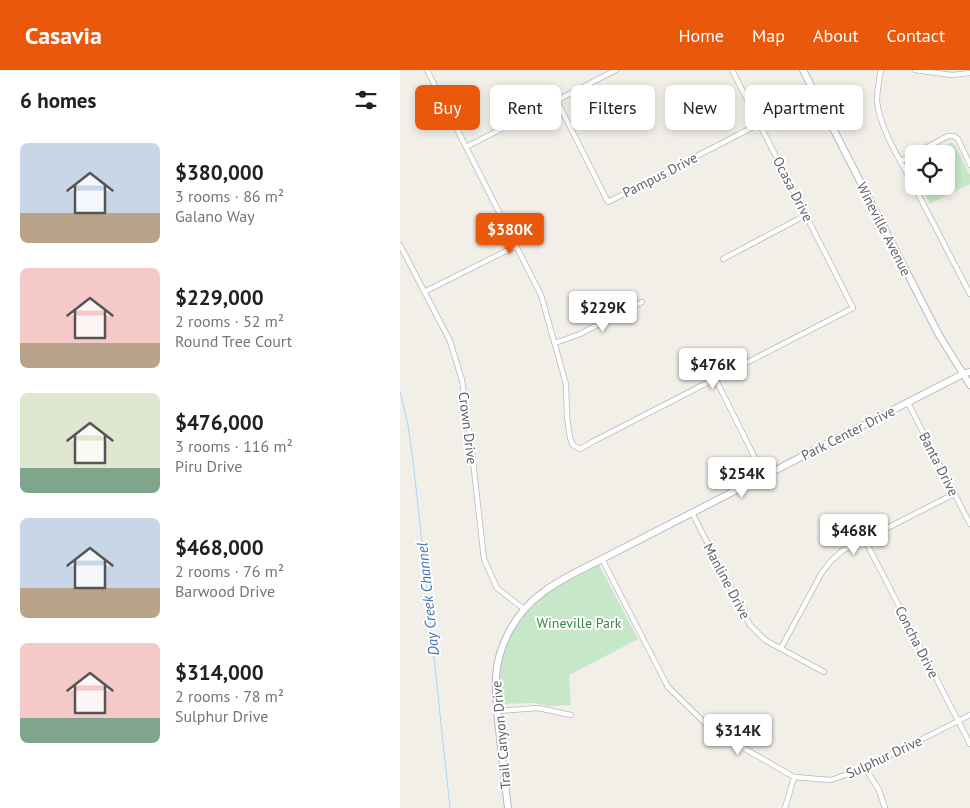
<!DOCTYPE html>
<meta charset="utf-8">
<style>
:root{--surface:#fff;--page:#f2f2f2;--text:#202124;--muted:#757577;--accent:#ea580c}
body{margin:0;font-family:"PT Sans",sans-serif;background:var(--page);color:var(--text);height:100vh;display:flex;flex-direction:column;font-size:19px;white-space:nowrap}
*{box-sizing:border-box;margin:0}
p{font-size:16px;color:var(--muted)}
.icon{flex:none;width:28px;height:28px;fill:none;stroke:currentColor;stroke-width:2;stroke-linecap:round;stroke-linejoin:round}
.map{position:relative;flex:1;overflow:hidden}
.drawer{display:flex;flex-direction:column;background:var(--surface);width:400px}
.drawer>*{flex:none}
.guide{position:absolute;left:15px;top:15px;width:475px;height:45px;display:flex;gap:10px}
.controls{position:absolute;left:505px;top:75px;display:grid;gap:10px}
.controls a{display:grid;place-items:center;width:50px;height:50px;border-radius:8px;background:var(--surface);box-shadow:0 2px 8px #0003;font-size:25px}
.price{position:absolute;translate:-50% -42px;padding:0 11px;border-radius:5px;background:#fff;color:#222;font-size:16px;line-height:32px;filter:drop-shadow(0 1px 2px #0008)}
.price::after{content:'';position:absolute;left:50%;top:30px;width:15px;height:11px;margin-left:-8px;background:inherit;clip-path:polygon(0 0,100% 0,50% 100%)}
.price.active{background:var(--accent);color:#fff}
ul{padding:0;list-style:none}
li{display:flex;align-items:center;gap:15px;height:125px;padding:0 20px}
li span{display:grid;place-items:center;flex:none;width:140px;height:100px;border-radius:8px;color:#555}
li>.icon{margin-inline-start:auto}
span .icon{width:60px;height:60px;fill:#fffc;stroke-width:1}
li b{font-size:21px}
h2{display:flex;justify-content:space-between;align-items:center;height:60px;padding:0 20px;font-size:21px}
.chip{padding:0 18px;border-radius:8px;background:var(--surface);box-shadow:0 2px 8px #0003;font-size:18px;line-height:45px}
.chip.active{background:var(--accent);color:#fff}
header{display:flex;align-items:center;gap:30px;box-sizing:border-box;height:70px;padding:0 25px;background:var(--accent);color:#fff}
header strong{font-size:24px}
nav{display:flex;gap:28px;margin-inline-start:auto;font-size:18px}
main{display:flex;flex:1;min-height:0}
.map>svg:first-child{display:block}
</style>
<header>
<strong>Casavia</strong>
<nav><a>Home</a><a>Map</a><a>About</a><a>Contact</a></nav>
</header>
<main>
<section class="drawer">
<h2>6 homes<svg class="icon" aria-label="filters" viewBox="0 0 24 24"><path d="M4 7h16M4 17h16"/><circle cx="9" cy="7" r="2"/><circle cx="15" cy="17" r="2"/></svg></h2>
<ul>
<li><span style="background:linear-gradient(#c9d6e8 70%,#b9a48a 0)"><svg class="icon" aria-label="home" viewBox="0 0 24 24"><path d="M3 11l9-7 9 7M6 9v11h12V9"/></svg></span><div><b>$380,000</b><p>3 rooms · 86 m²</p><p>Galano Way</p></div></li>
<li><span style="background:linear-gradient(#f6c9c9 75%,#b9a48a 0)"><svg class="icon" aria-label="home" viewBox="0 0 24 24"><path d="M3 11l9-7 9 7M6 9v11h12V9"/></svg></span><div><b>$229,000</b><p>2 rooms · 52 m²</p><p>Round Tree Court</p></div></li>
<li><span style="background:linear-gradient(#dfe7d0 75%,#7fa58c 0)"><svg class="icon" aria-label="home" viewBox="0 0 24 24"><path d="M3 11l9-7 9 7M6 9v11h12V9"/></svg></span><div><b>$476,000</b><p>3 rooms · 116 m²</p><p>Piru Drive</p></div></li>
<li><span style="background:linear-gradient(#c9d6e8 70%,#b9a48a 0)"><svg class="icon" aria-label="home" viewBox="0 0 24 24"><path d="M3 11l9-7 9 7M6 9v11h12V9"/></svg></span><div><b>$468,000</b><p>2 rooms · 76 m²</p><p>Barwood Drive</p></div></li>
<li><span style="background:linear-gradient(#f6c9c9 75%,#7fa58c 0)"><svg class="icon" aria-label="home" viewBox="0 0 24 24"><path d="M3 11l9-7 9 7M6 9v11h12V9"/></svg></span><div><b>$314,000</b><p>2 rooms · 78 m²</p><p>Sulphur Drive</p></div></li>
</ul>
</section>
<div class="map">
<svg width="570" height="738" viewBox="0 0 570 738">
<rect width="100%" height="100%" fill="#f1efe8"/>
<path fill="#c6e7c8" d="M 552,73 L 555,76 L 570,105 L 570,114 L 530,134 L 521,116 L 546,116 L 546,84 L 527,84 L 547,74 Z
M 199,495 L 238,569 L 169,605 L 171,635 L 148,636 L 134,633 L 101,634 C 95,600 106,558 132,534 C 150,517 177,507 199,495 Z"/>
<g fill="none" stroke-linecap="round" stroke-linejoin="round">
<path stroke="#acd4fd" stroke-width="1" d="M 0,321 L 8,355 L 14,399 L 50,738"/>
<defs>
<path id="street" d="M 27,0 L 141,225 L 166,314 L 167,347 L 170,368 L 173,375 L 180,379 L 194,371 L 453,238 L 332,0
M 481,0 C 479,10 477,21 477,31 C 479,57 501,92 514,116
M 515,0 L 552,5 L 570,3
M 157,31 L 208,132 L 359,54
M 66,77 L 216,0
M 514,84 L 548,66 L 554,66 L 558,69 L 570,95
M 501,91 L 514,84
M 514,116 L 570,224
M 0,175 L 50,271 L 62,310 L 71,373 L 84,489 L 97,518 L 124,539
M 323,189 L 406,145
M 24,222 L 116,176
M 155,273 L 180,264 L 242,232
M 315,308 L 364,406
M 508,333 L 570,454
M 292,443 L 350,555 L 365,570 L 424,602
M 465,470 L 570,674
M 202,489 L 268,617 L 312,660 L 394,707 L 431,710 L 465,698 L 570,645
M 381,578 L 421,504 L 430,492 L 442,481 L 554,424
M 97,641 L 138,638 L 171,645
M 465,698 L 479,720 L 485,738
M 385,738 L 394,707"/>
<path id="secondary" d="M 403,0 L 539,265 L 570,315
M 108,738 C 105,715 103,692 100,669 C 98,649 95,628 96,608 C 97,576 116,542 142,523 C 160,509 181,500 202,489 L 563,304 L 570,302"/>
</defs>
<use href="#street" stroke="#b8b9be" stroke-width="6"/>
<use href="#secondary" stroke="#b6b9bf" stroke-width="8"/>
<use href="#street" stroke="#fff" stroke-width="4.5"/>
<use href="#secondary" stroke="#fff" stroke-width="6"/>
</g>
<g text-anchor="middle" stroke-width="4" stroke-linejoin="round" paint-order="stroke">
<g font-size="14" fill="#5f6268" stroke="#fff">
<text transform="translate(260 105) rotate(-27)" y="5">Pampus Drive</text>
<text transform="translate(393 119) rotate(63)" y="5">Ocasa Drive</text>
<text transform="translate(484 159) rotate(63)" y="5">Wineville Avenue</text>
<text transform="translate(68 358) rotate(83)" y="5">Crown Drive</text>
<text transform="translate(448 363) rotate(-27)" y="5">Park Center Drive</text>
<text transform="translate(539 394) rotate(63)" y="5">Banta Drive</text>
<text transform="translate(327 511) rotate(62)" y="5">Manline Drive</text>
<text transform="translate(517 572) rotate(63)" y="5">Concha Drive</text>
<text transform="translate(101 665) rotate(-95)" y="5">Trail Canyon Drive</text>
<text transform="translate(484 687) rotate(-25)" y="5">Sulphur Drive</text>
</g>
<g font-size="14" fill="#388641" stroke="#fff">
<text x="179" y="558">Wineville Park</text>
</g>
<g font-size="15" font-style="italic" fill="#4772b0" stroke="#fff">
<text transform="translate(28 529) rotate(-96)" y="5">Day Creek Channel</text>
</g>
</g>
</svg>
<div class="controls">
<a><svg class="icon" aria-label="locate" viewBox="0 0 24 24"><circle cx="12" cy="12" r="6"/><path d="M12 2v4M12 18v4M2 12h4M18 12h4"/></svg></a>
</div>
<b class="price active" style="left:110px;top:185px">$380K</b>
<b class="price" style="left:203px;top:263px">$229K</b>
<b class="price" style="left:313px;top:320px">$476K</b>
<b class="price" style="left:342px;top:429px">$254K</b>
<b class="price" style="left:454px;top:486px">$468K</b>
<b class="price" style="left:338px;top:686px">$314K</b>
<div class="guide">
<a class="chip active">Buy</a>
<a class="chip">Rent</a>
<a class="chip">Filters</a>
<a class="chip">New</a>
<a class="chip">Apartment</a>
</div>
</div>
</main>
